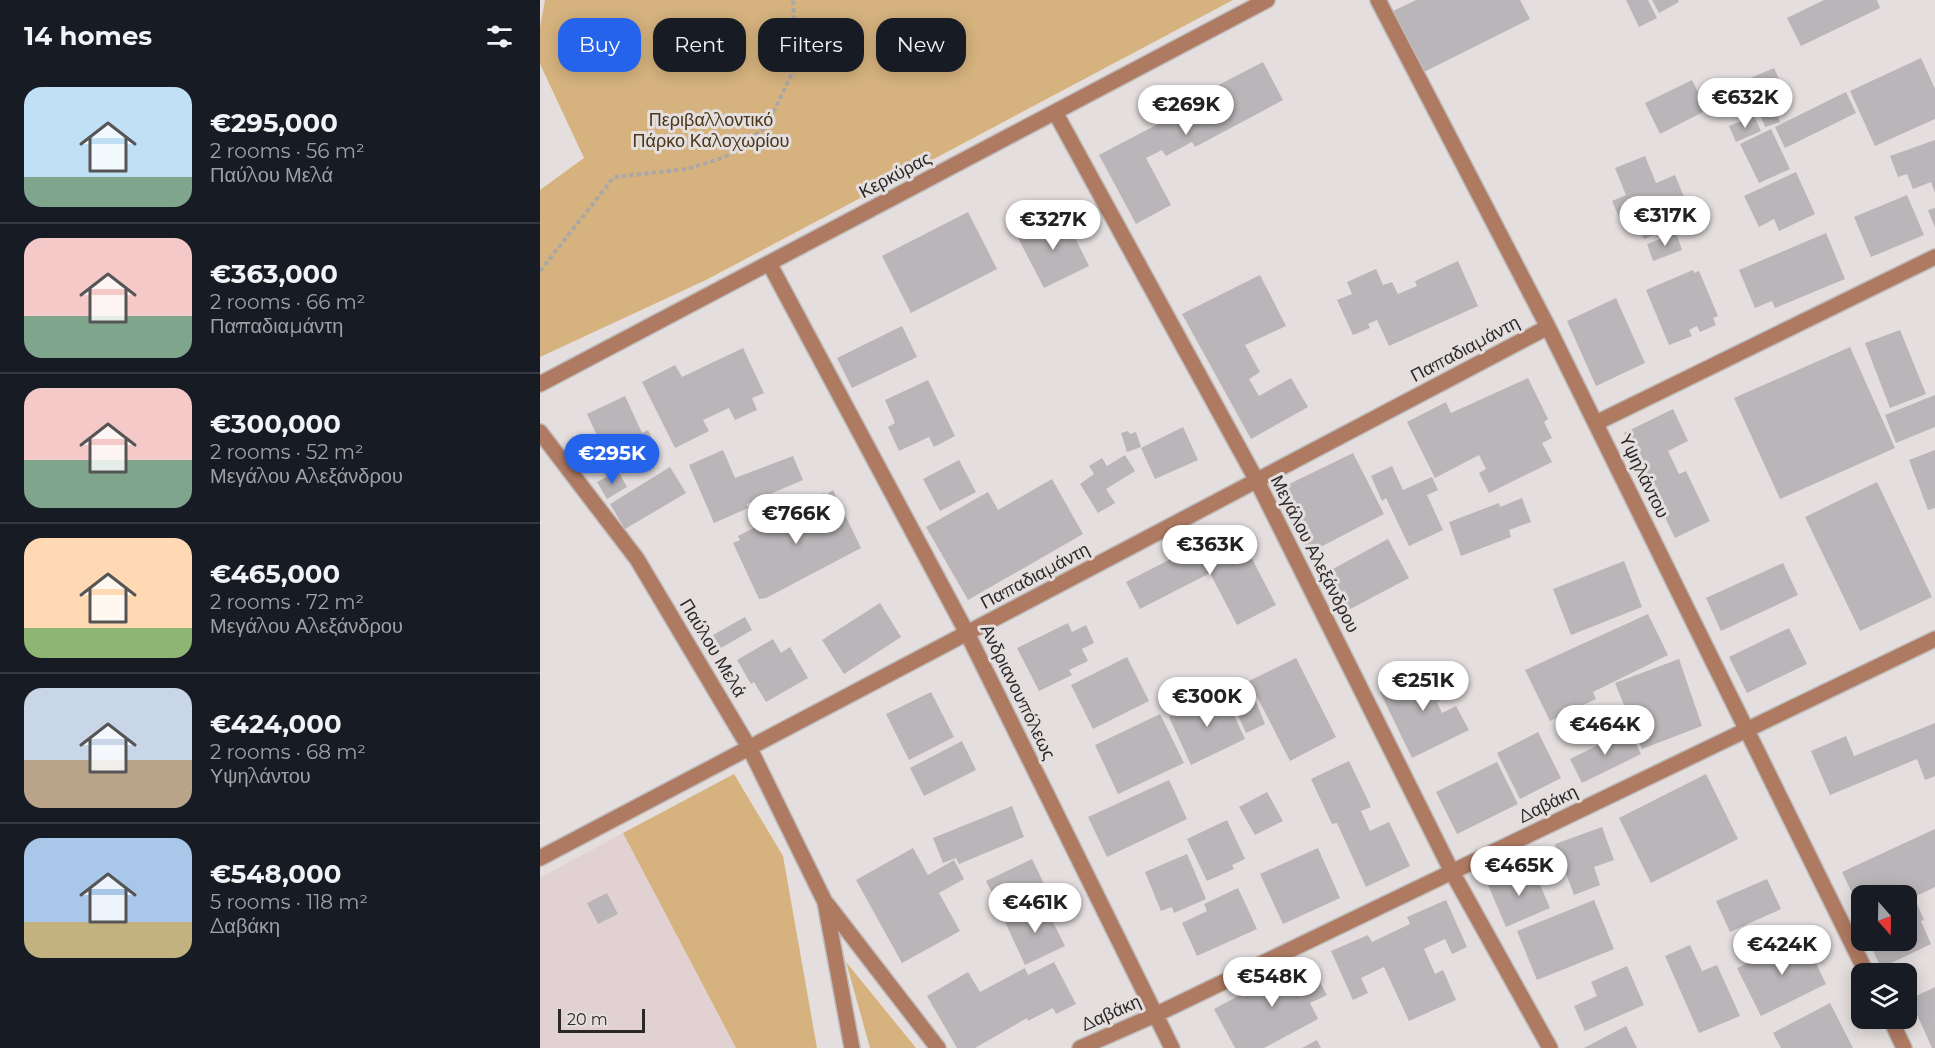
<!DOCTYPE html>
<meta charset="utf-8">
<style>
:root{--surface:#171b24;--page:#242831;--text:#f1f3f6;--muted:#9ea1a6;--line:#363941;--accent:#2563eb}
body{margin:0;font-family:Montserrat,sans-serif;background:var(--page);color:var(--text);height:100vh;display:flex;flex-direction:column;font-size:22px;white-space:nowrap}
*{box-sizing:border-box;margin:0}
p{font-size:20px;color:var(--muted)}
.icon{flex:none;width:33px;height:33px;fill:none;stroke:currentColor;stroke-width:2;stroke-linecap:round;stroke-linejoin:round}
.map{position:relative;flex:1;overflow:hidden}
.side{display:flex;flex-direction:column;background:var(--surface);width:540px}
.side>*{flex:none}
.guide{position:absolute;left:18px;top:18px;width:570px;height:54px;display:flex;gap:12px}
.needle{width:39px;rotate:160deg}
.buttons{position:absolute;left:1311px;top:885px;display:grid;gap:12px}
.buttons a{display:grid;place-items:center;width:66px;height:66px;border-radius:12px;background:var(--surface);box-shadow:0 3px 15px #0003;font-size:30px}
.scale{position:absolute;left:18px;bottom:15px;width:87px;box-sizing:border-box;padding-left:6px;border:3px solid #2a2828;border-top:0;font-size:16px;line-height:21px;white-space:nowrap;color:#2a2828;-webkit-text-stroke:4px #e4dede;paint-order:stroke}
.price{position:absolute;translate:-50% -51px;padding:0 14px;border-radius:21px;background:#fff;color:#222;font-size:20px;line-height:39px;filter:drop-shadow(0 2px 3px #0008)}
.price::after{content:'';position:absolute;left:50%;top:36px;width:18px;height:14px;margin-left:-9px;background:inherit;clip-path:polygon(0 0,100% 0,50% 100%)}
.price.current{background:var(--accent);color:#fff}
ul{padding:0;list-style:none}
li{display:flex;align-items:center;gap:18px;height:150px;padding:0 24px}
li+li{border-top:2px solid var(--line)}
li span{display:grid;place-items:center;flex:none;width:168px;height:120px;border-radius:18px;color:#555}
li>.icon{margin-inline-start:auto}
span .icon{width:72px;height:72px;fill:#fffc;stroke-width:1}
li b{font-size:26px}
h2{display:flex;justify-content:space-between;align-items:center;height:72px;padding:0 24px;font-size:26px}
.tag{padding:0 21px;border-radius:18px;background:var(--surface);box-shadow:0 3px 15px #0003;font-size:21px;line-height:54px}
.tag.current{background:var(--accent);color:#fff}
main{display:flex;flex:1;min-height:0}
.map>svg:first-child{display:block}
</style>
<main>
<section class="side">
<h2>14 homes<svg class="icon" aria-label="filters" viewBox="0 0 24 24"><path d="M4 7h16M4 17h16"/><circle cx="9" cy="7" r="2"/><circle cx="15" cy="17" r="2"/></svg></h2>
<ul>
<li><span style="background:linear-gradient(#bfe0f5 75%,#7fa58c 0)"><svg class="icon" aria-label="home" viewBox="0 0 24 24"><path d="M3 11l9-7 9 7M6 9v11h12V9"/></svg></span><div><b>€295,000</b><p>2 rooms · 56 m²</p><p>Παύλου Μελά</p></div></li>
<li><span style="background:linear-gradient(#f6c9c9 65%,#7fa58c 0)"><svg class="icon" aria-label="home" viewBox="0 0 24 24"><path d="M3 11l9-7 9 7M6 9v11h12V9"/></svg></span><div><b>€363,000</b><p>2 rooms · 66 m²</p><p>Παπαδιαμάντη</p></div></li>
<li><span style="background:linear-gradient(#f6c9c9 60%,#7fa58c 0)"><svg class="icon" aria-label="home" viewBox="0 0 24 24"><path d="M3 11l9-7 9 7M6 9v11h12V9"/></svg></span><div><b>€300,000</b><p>2 rooms · 52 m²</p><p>Μεγάλου Αλεξάνδρου</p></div></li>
<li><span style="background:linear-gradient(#ffd9b3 75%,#8fb573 0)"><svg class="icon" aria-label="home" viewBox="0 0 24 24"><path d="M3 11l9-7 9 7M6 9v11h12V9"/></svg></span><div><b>€465,000</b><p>2 rooms · 72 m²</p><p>Μεγάλου Αλεξάνδρου</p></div></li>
<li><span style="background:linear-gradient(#c9d6e8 60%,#b9a48a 0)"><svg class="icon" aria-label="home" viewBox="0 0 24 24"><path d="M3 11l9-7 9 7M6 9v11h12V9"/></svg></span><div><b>€424,000</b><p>2 rooms · 68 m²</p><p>Υψηλάντου</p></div></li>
<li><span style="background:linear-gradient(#a9c7e8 70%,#c2b280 0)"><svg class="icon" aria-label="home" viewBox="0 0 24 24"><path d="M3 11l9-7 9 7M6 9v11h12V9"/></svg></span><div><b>€548,000</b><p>5 rooms · 118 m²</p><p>Δαβάκη</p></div></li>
</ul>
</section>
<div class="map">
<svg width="1395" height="1048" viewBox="0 0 1395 1048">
<rect width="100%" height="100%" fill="#e4dede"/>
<path fill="#e1d1d2" d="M 83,833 L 196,1048 L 0,1048 L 0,878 Z"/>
<path fill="#d6b37e" d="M 5,0 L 693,0 L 166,280 L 0,357 L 0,190 L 44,158 L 0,64 L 0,27 Z
M 194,774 L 243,856 L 277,1048 L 196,1048 L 83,833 Z
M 306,962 L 376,1048 L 330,1048 Z"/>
<path fill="#bab5b8" d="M 876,0 L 980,0 L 990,19 L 882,73 L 851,12 Z
M 1086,0 L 1108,0 L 1117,18 L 1099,27 Z
M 1112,0 L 1138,0 L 1139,2 L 1119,13 Z
M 1284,0 L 1337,0 L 1340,8 L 1261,46 L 1247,18 Z
M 1381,58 L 1395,89 L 1395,119 L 1335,146 L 1310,91 Z
M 723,62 L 743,100 L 655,147 L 652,142 L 626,156 L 622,150 L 606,158 L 631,205 L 596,224 L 559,155 L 637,114 L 634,108 Z
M 1234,68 L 1240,81 L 1214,92 L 1208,79 Z
M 1152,80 L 1167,110 L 1120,134 L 1105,103 Z
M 1306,92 L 1316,113 L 1245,148 L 1235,127 Z
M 1232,101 L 1240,122 L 1225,127 L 1217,107 Z
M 1214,116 L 1221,131 L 1196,142 L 1189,126 Z
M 1231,129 L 1250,169 L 1219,183 L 1200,144 Z
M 1395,140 L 1395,193 L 1391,182 L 1373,189 L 1367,174 L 1358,177 L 1350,156 Z
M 1105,156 L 1116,183 L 1135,175 L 1144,197 L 1127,203 L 1136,227 L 1104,239 L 1095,216 L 1081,222 L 1072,201 L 1086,195 L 1075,168 Z
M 1256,172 L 1275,214 L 1239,231 L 1234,219 L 1219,227 L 1204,196 Z
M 1367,195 L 1384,235 L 1331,257 L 1314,217 Z
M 1395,208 L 1395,228 L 1388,210 Z
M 428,212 L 457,269 L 371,313 L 342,256 Z
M 523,213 L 549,266 L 504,288 L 477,236 Z
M 1136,233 L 1142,250 L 1113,261 L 1107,244 Z
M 1286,233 L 1305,279 L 1235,308 L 1232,301 L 1215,308 L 1199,270 Z
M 918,261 L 938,306 L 849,346 L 837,320 L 828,324 L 830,328 L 813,335 L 797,300 L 812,294 L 807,282 L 836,269 L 843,285 L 852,282 L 858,294 L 877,286 L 875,281 Z
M 1153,270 L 1154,273 L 1159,271 L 1178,316 L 1173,318 L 1176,325 L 1160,332 L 1157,326 L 1149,330 L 1152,336 L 1129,345 L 1106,290 Z
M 720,275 L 746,326 L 705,345 L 720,372 L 709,379 L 719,396 L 751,378 L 768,407 L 711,439 L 642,314 Z
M 1076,298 L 1105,363 L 1056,386 L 1027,321 Z
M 362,326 L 377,357 L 312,388 L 297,358 Z
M 1360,330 L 1386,394 L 1350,408 L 1325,343 Z
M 1310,347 L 1355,448 L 1240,499 L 1194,398 Z
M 203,348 L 224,393 L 212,398 L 217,410 L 195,420 L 189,408 L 163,420 L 169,431 L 135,448 L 102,382 L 135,365 L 142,377 Z
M 988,378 L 1008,419 L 1004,422 L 1012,438 L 1002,443 L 1012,462 L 949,493 L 939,473 L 946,469 L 939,455 L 895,478 L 867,422 L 906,402 L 911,413 Z
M 388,380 L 415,436 L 394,447 L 389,437 L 359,451 L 348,427 L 355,423 L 345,400 Z
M 1395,395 L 1395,427 L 1356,443 L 1345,415 Z
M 85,396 L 102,433 L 108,430 L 116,448 L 72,468 L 47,414 Z
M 1133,409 L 1148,441 L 1128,451 L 1139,474 L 1146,471 L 1170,521 L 1135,538 L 1084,433 Z
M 643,427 L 658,460 L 615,479 L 601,448 Z
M 588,431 L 590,434 L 596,432 L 601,447 L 587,452 L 581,433 Z
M 183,450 L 195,478 L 253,456 L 263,480 L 207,504 L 208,508 L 174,523 L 149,465 Z
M 1395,450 L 1395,508 L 1388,510 L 1369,460 Z
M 813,453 L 844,514 L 769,553 L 737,490 Z
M 585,455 L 595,471 L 566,489 L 575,503 L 558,513 L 540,484 L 554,474 L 549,466 L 562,458 L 567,466 Z
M 419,460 L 436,492 L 400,511 L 383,479 Z
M 852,466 L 863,490 L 892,477 L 898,490 L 887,495 L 903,530 L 869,546 L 846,498 L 842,501 L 831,476 Z
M 130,467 L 146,493 L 85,529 L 70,504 Z
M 78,471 L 87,487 L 67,499 L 57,482 Z
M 512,479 L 543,534 L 428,600 L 386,527 L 448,492 L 458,510 Z
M 1337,482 L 1392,597 L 1320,631 L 1265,517 Z
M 293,490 L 321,548 L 226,598 L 219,599 L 193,543 L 200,540 L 198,536 L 284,493 L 285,495 Z
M 982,498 L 991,522 L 969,530 L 971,537 L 921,556 L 909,522 L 959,503 L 960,507 Z
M 695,526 L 736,605 L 697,625 L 670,573 L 600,609 L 586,582 Z
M 848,539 L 869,578 L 799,615 L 778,577 Z
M 1084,561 L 1102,607 L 1031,635 L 1013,589 Z
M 1243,563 L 1258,595 L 1181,631 L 1166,598 Z
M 340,603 L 361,637 L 304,674 L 282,640 Z
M 1108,614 L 1128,655 L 1053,692 L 1056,699 L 1010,721 L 985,670 Z
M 205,617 L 212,630 L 181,648 L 173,635 Z
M 528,623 L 532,632 L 546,625 L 554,643 L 542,649 L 548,661 L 529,670 L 532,675 L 499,691 L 477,648 Z
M 1249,628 L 1267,664 L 1207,693 L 1189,657 Z
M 233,639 L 241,653 L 250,647 L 268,678 L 226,702 L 214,682 L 211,684 L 197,660 Z
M 587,657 L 609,701 L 553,729 L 531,685 Z
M 756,658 L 796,737 L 750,761 L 709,681 Z
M 1139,659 L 1162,726 L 1102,749 L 1075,683 Z
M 896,665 L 911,695 L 897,702 L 902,713 L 916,706 L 929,730 L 872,758 L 840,692 Z
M 391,692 L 414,737 L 369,760 L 346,714 Z
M 683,692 L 705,739 L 651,765 L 629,717 Z
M 716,702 L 725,724 L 706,733 L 696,711 Z
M 1055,713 L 1062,732 L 1036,741 L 1030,723 Z
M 620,714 L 644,763 L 578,794 L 555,745 Z
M 1395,723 L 1395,776 L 1385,780 L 1377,759 L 1290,795 L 1271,751 L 1306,736 L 1314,756 Z
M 1089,730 L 1101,754 L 1042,783 L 1030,759 Z
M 998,732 L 1021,778 L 980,799 L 957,753 Z
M 422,741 L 436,770 L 384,796 L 370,768 Z
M 809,761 L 831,807 L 821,811 L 830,831 L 849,822 L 870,866 L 826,887 L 797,823 L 792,824 L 771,779 Z
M 957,762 L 978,804 L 917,834 L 896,792 Z
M 1166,774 L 1198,839 L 1111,883 L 1079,818 Z
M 629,780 L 647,819 L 567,857 L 548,817 Z
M 727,792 L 743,821 L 715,835 L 699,807 Z
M 472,806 L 484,837 L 419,864 L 416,858 L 403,863 L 393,838 Z
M 687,820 L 705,859 L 692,865 L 694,869 L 667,881 L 647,839 Z
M 1062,827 L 1074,860 L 1054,867 L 1060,885 L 1034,895 L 1015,844 Z
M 1395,829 L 1395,887 L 1374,897 L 1384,920 L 1381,921 L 1391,944 L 1341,968 L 1328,940 L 1366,940 L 1366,896 L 1322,896 L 1322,914 L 1302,872 Z
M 373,848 L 388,875 L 414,860 L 424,879 L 399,893 L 420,931 L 362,963 L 316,880 Z
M 778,848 L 800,898 L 743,924 L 720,874 Z
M 647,854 L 666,899 L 634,913 L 632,907 L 621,911 L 605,872 Z
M 492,859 L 507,890 L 462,913 L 446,881 Z
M 992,866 L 1010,908 L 966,927 L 948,885 Z
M 1227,879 L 1241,909 L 1190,932 L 1176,901 Z
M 698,888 L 717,929 L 657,956 L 642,923 L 667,911 L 664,904 Z
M 67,893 L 78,914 L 58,924 L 47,903 Z
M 906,900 L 927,947 L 912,954 L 905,939 L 884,949 L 895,974 L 903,970 L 916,1000 L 869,1021 L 844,967 L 821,978 L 828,993 L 813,1000 L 791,951 L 828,935 L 832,942 L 870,924 L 867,917 Z
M 1054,900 L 1074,949 L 997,980 L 977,931 Z
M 504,904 L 525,946 L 485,965 L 465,922 Z
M 1263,936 L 1286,984 L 1221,1016 L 1197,968 Z
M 1150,945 L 1162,971 L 1177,965 L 1200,1016 L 1159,1033 L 1125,956 Z
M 767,959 L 787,995 L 770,1003 L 778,1019 L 724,1048 L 695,1048 L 674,1009 Z
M 514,962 L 536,1004 L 516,1014 L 513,1008 L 488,1021 L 487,1018 L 435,1048 L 417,1048 L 387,996 L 428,972 L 440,992 L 485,968 L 488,975 Z
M 1087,966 L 1104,1005 L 1045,1031 L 1034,1006 L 1057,996 L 1051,982 Z
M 1395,987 L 1395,1048 L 1392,1048 L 1370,999 Z
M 1290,1003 L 1313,1048 L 1241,1048 L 1233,1033 Z
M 1086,1026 L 1097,1048 L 1044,1048 Z
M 777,1040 L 781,1048 L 762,1048 Z"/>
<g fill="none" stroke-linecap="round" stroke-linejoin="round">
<defs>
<path id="minor" d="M 838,0 L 1008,327 L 1327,974
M 515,112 L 717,481 L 912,872 L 1010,1048
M 229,263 L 427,633 L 632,1048
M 0,384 L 727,0
M 1056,423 L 1395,257
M 0,432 L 97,559 L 210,749 L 285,902 L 312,1048
M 0,858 L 1008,327
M 287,904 L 398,1048
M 1350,1018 L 1364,1048
M 540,1048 L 615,1015 L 1395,639"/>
</defs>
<use href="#minor" stroke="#bfbaba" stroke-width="18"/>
<path stroke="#aba7a7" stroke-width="4" stroke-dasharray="4.5 3" stroke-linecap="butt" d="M 0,271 L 74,177 L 147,169 L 185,157 L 226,127 L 256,65 L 253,0"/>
<use href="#minor" stroke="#af7a62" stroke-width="15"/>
</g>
<g text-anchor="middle" stroke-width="6" stroke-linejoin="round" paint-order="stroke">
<g font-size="18" fill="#4b3717" stroke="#e4dede">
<text x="171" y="126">Περιβαλλοντικό<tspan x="171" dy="21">Πάρκο Καλοχωρίου</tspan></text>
</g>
<g font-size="18" fill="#2a2828" stroke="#e4dede">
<text transform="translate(355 175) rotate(-28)" y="6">Κερκύρας</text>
<text transform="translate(925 349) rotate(-28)" y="6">Παπαδιαμάντη</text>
<text transform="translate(1104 476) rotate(64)" y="6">Υψηλάντου</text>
<text transform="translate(775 554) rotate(63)" y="6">Μεγάλου Αλεξάνδρου</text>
<text transform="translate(495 576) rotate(-28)" y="6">Παπαδιαμάντη</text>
<text transform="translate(173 648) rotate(59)" y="6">Παύλου Μελά</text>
<text transform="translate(478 692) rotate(64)" y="6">Ανδριανουπόλεως</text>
<text transform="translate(1008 804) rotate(-26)" y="6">Δαβάκη</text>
<text transform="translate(571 1013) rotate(-24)" y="6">Δαβάκη</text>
</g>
</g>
</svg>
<div class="buttons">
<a><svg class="needle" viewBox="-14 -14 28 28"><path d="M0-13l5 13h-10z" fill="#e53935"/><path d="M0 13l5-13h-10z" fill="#9ea1a6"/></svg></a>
<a><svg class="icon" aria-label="layers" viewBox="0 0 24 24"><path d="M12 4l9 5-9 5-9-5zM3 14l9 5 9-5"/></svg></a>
</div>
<div class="scale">20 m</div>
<b class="price" style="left:1205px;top:129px">€632K</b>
<b class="price" style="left:646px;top:136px">€269K</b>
<b class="price" style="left:1125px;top:247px">€317K</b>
<b class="price" style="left:513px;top:251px">€327K</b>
<b class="price current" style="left:72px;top:485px">€295K</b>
<b class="price" style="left:256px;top:545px">€766K</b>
<b class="price" style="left:670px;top:576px">€363K</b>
<b class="price" style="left:883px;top:712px">€251K</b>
<b class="price" style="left:667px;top:728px">€300K</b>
<b class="price" style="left:1065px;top:756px">€464K</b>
<b class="price" style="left:979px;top:897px">€465K</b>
<b class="price" style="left:495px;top:934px">€461K</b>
<b class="price" style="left:1242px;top:976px">€424K</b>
<b class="price" style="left:732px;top:1008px">€548K</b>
<div class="guide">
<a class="tag current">Buy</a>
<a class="tag">Rent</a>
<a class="tag">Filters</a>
<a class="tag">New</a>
</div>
</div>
</main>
